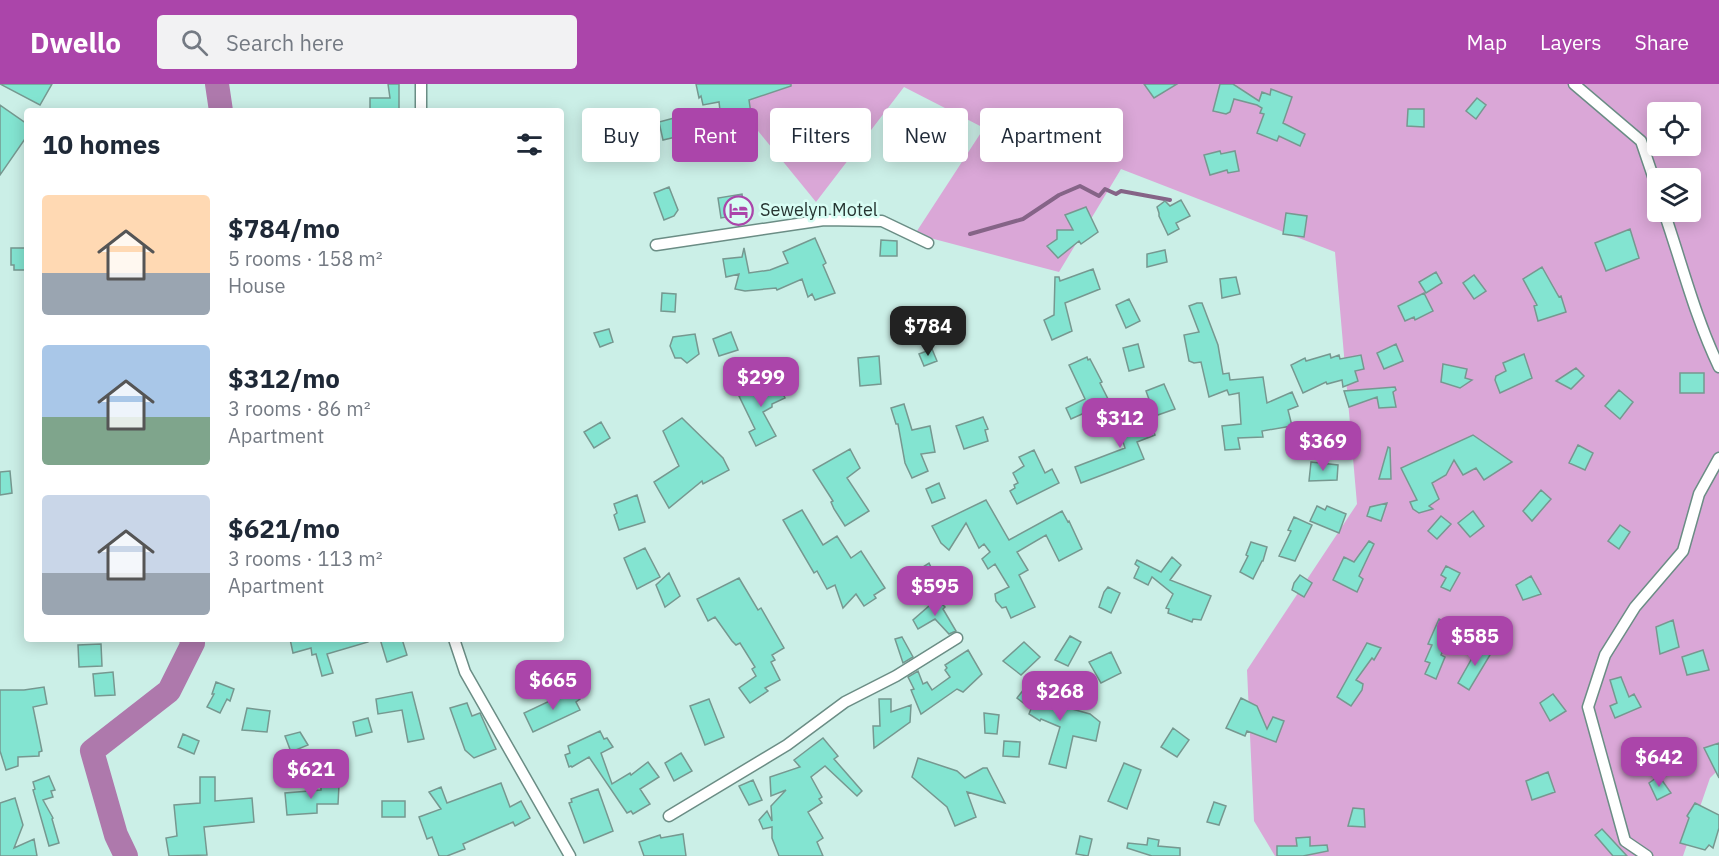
<!DOCTYPE html>
<meta charset="utf-8">
<style>
:root{--surface:#fff;--page:#f2f2f3;--text:#1f2937;--muted:#747a83;--accent:#ab45aa}
body{margin:0;font-family:"IBM Plex Sans",sans-serif;background:var(--page);color:var(--text);height:100vh;display:flex;flex-direction:column;font-size:22px;white-space:nowrap}
*{box-sizing:border-box;margin:0}
p{font-size:20px;color:var(--muted)}
.icon{flex:none;width:33px;height:33px;fill:none;stroke:currentColor;stroke-width:2;stroke-linecap:round;stroke-linejoin:round}
.map{position:relative;flex:1;overflow:hidden}
.panel{position:absolute;left:24px;top:24px;width:540px;height:534px;display:flex;flex-direction:column;background:var(--surface);border-radius:6px;box-shadow:0 3px 15px #0003}
.panel>*{flex:none}
.banner{position:absolute;left:582px;top:24px;width:570px;height:54px;display:flex;gap:12px}
.controls{position:absolute;left:1647px;top:18px;display:grid;gap:12px}
.controls a{display:grid;place-items:center;width:54px;height:54px;border-radius:6px;background:var(--surface);box-shadow:0 3px 15px #0003;font-size:30px}
.price{position:absolute;translate:-50% -51px;padding:0 14px;border-radius:12px;background:var(--accent);color:#fff;font-size:20px;line-height:39px;filter:drop-shadow(0 2px 3px #0008)}
.price::after{content:'';position:absolute;left:50%;top:36px;width:18px;height:14px;margin-left:-9px;background:inherit;clip-path:polygon(0 0,100% 0,50% 100%)}
.price.selected{background:#222;color:#fff}
ul{padding:0;list-style:none}
li{display:flex;align-items:center;gap:18px;height:150px;padding:0 18px}
li span{display:grid;place-items:center;flex:none;width:168px;height:120px;border-radius:6px;color:#555}
li>.icon{margin-inline-start:auto}
span .icon{width:72px;height:72px;fill:#fffc;stroke-width:1}
li b{font-size:26px}
h2{display:flex;justify-content:space-between;align-items:center;height:72px;padding:0 18px;font-size:26px}
.tag{padding:0 21px;border-radius:6px;background:var(--surface);box-shadow:0 3px 15px #0003;font-size:21px;line-height:54px}
.tag.selected{background:var(--accent);color:#fff}
header{display:flex;align-items:center;gap:36px;box-sizing:border-box;height:84px;padding:0 30px;background:var(--accent);color:#fff}
header strong{font-size:28px}
nav{display:flex;gap:33px;margin-inline-start:auto;font-size:21px}
.search{width:420px;height:54px;background:var(--page);display:flex;align-items:center;gap:15px;box-sizing:border-box;padding:0 21px;border-radius:6px;color:var(--muted);font-size:22px}
.map>svg:first-child{display:block}
</style>
<header>
<strong>Dwello</strong>
<div class="search"><svg class="icon" aria-label="search" viewBox="0 0 24 24"><circle cx="10" cy="10" r="6"/><path d="M15 15l6 6"/></svg>Search here</div>
<nav><a>Map</a><a>Layers</a><a>Share</a></nav>
</header>
<div class="map">
<svg width="1719" height="772" viewBox="0 0 1719 772">
<rect width="100%" height="100%" fill="#cbefe7"/>
<path fill="#daa7d7" fill-rule="evenodd" d="M 752,0 L 1719,0 L 1719,685 L 1710,694 L 1683,772 L 1275,772 L 1254,737 L 1247,586 L 1357,420 L 1335,168 L 1121,85 L 1059,188 L 915,150 L 984,44 L 904,3 L 816,118 L 732,15 ZM 1658,28 L 1690,28 L 1690,62 L 1658,62 ZM 1658,94 L 1690,94 L 1690,128 L 1658,128 Z"/>
<g fill="none" stroke-linecap="round" stroke-linejoin="round">
<path stroke="#856487" stroke-width="4" d="M 970,150 L 1023,135 L 1059,111 L 1080,102 L 1099,112 L 1105,105 L 1116,110 L 1121,107 L 1170,116"/>
<path stroke="#ae79ac" stroke-width="24" d="M 217,0 L 221,27
M 126,772 L 116,751 L 92,667 L 169,607 L 193,559 L 191,555"/>
</g>
<path fill="#83e4d1" stroke="#769890" stroke-width="1.5" d="M 0,0 L 52,0 L 40,21 Z
M 388,0 L 399,0 L 399,27 L 370,27 L 370,14 L 390,14 Z
M 696,0 L 791,0 L 791,2 L 749,16 L 755,57 L 724,60 L 719,18 L 703,21 L 701,12 L 699,14 Z
M 1144,0 L 1177,0 L 1154,14 Z
M 1220,0 L 1233,0 L 1259,17 L 1262,8 L 1270,11 L 1271,5 L 1292,13 L 1283,39 L 1305,50 L 1300,62 L 1279,52 L 1277,57 L 1257,49 L 1264,30 L 1260,29 L 1262,24 L 1257,21 L 1234,15 L 1230,28 L 1226,30 L 1213,27 Z
M 1477,14 L 1486,21 L 1476,35 L 1466,27 Z
M 0,21 L 27,40 L 27,52 L 0,91 Z
M 1408,25 L 1424,25 L 1424,43 L 1407,42 Z
M 678,33 L 682,47 L 679,49 L 680,52 L 663,56 L 659,38 Z
M 1041,34 L 1045,50 L 1051,49 L 1057,73 L 1041,77 L 1039,70 L 1019,75 L 1014,54 L 1025,52 L 1021,39 Z
M 1220,67 L 1221,70 L 1235,67 L 1239,87 L 1228,89 L 1227,86 L 1210,91 L 1204,71 Z
M 669,103 L 678,126 L 674,132 L 664,136 L 654,109 Z
M 742,110 L 744,130 L 721,134 L 718,114 Z
M 1181,116 L 1190,132 L 1176,139 L 1179,145 L 1168,151 L 1159,132 L 1159,129 L 1157,123 L 1165,117 L 1170,122 Z
M 1086,123 L 1098,148 L 1081,160 L 1079,157 L 1058,174 L 1047,162 L 1057,155 L 1057,146 L 1073,146 L 1065,131 Z
M 1286,129 L 1307,132 L 1304,153 L 1283,150 Z
M 1630,145 L 1639,174 L 1606,187 L 1595,159 Z
M 815,154 L 826,179 L 823,181 L 835,209 L 815,216 L 812,210 L 808,213 L 802,195 L 777,206 L 776,204 L 745,207 L 735,205 L 739,190 L 726,193 L 723,175 L 742,173 L 744,164 L 749,189 L 770,186 L 788,179 L 783,168 Z
M 881,156 L 897,157 L 897,172 L 880,172 Z
M 11,164 L 27,164 L 27,186 L 14,186 L 14,181 L 11,181 Z
M 1165,166 L 1167,178 L 1147,183 L 1147,170 Z
M 1542,183 L 1559,213 L 1561,212 L 1566,228 L 1538,237 L 1534,222 L 1537,221 L 1523,195 Z
M 1093,185 L 1100,205 L 1065,219 L 1072,247 L 1052,256 L 1044,236 L 1054,231 L 1055,193 L 1059,193 L 1060,197 Z
M 1436,188 L 1442,199 L 1426,209 L 1419,198 Z
M 1474,191 L 1486,207 L 1474,215 L 1463,199 Z
M 1236,193 L 1240,210 L 1222,214 L 1220,195 Z
M 662,209 L 676,210 L 675,228 L 661,227 Z
M 1424,209 L 1433,227 L 1415,236 L 1414,233 L 1405,237 L 1398,222 Z
M 1129,215 L 1140,237 L 1126,244 L 1116,221 Z
M 1197,219 L 1202,219 L 1218,261 L 1223,290 L 1229,289 L 1230,296 L 1263,293 L 1267,319 L 1292,308 L 1298,322 L 1288,326 L 1292,342 L 1262,347 L 1263,353 L 1238,354 L 1240,365 L 1225,366 L 1222,342 L 1241,340 L 1239,309 L 1229,311 L 1227,306 L 1209,313 L 1201,278 L 1194,279 L 1189,277 L 1184,251 L 1199,248 L 1189,222 Z
M 609,245 L 613,258 L 600,263 L 594,249 Z
M 731,248 L 738,266 L 719,272 L 713,255 Z
M 695,250 L 699,270 L 687,279 L 681,274 L 675,274 L 670,262 L 673,253 Z
M 1138,260 L 1144,283 L 1129,287 L 1123,264 Z
M 1396,260 L 1403,277 L 1384,285 L 1377,269 Z
M 932,265 L 937,277 L 924,282 L 919,270 Z
M 1330,270 L 1331,274 L 1339,271 L 1340,275 L 1361,271 L 1364,285 L 1355,287 L 1358,297 L 1343,303 L 1342,296 L 1327,300 L 1326,298 L 1303,309 L 1291,281 L 1305,274 L 1306,277 Z
M 1524,270 L 1532,294 L 1500,309 L 1495,296 L 1496,292 L 1506,287 L 1503,279 Z
M 879,272 L 881,300 L 860,302 L 858,274 Z
M 1087,273 L 1088,276 L 1090,275 L 1102,298 L 1100,299 L 1109,317 L 1105,319 L 1109,327 L 1095,334 L 1091,326 L 1071,335 L 1066,324 L 1085,315 L 1069,281 Z
M 1443,280 L 1467,285 L 1465,294 L 1472,296 L 1460,304 L 1441,298 Z
M 1576,284 L 1584,292 L 1571,305 L 1556,297 Z
M 1680,289 L 1704,289 L 1704,309 L 1680,309 Z
M 775,294 L 785,314 L 772,320 L 772,323 L 763,328 L 776,352 L 756,362 L 749,348 L 755,345 L 739,312 L 751,306 L 750,302 L 760,297 L 762,301 Z
M 1164,300 L 1175,325 L 1155,332 L 1146,307 Z
M 1395,303 L 1396,306 L 1393,308 L 1396,323 L 1379,324 L 1377,313 L 1349,323 L 1344,307 Z
M 1619,306 L 1633,318 L 1620,335 L 1605,322 Z
M 904,320 L 912,346 L 930,342 L 935,368 L 921,370 L 928,387 L 912,394 L 905,379 L 898,340 L 896,340 L 891,324 Z
M 1147,328 L 1155,351 L 1137,358 L 1144,375 L 1081,399 L 1075,383 L 1125,364 L 1117,339 Z
M 983,333 L 988,345 L 985,346 L 988,357 L 964,365 L 956,342 Z
M 682,334 L 723,374 L 729,386 L 703,400 L 702,397 L 669,424 L 654,398 L 679,382 L 663,347 Z
M 601,338 L 610,354 L 594,364 L 584,348 Z
M 1473,351 L 1512,378 L 1484,396 L 1476,384 L 1463,391 L 1454,376 L 1446,391 L 1432,399 L 1439,415 L 1429,422 L 1433,425 L 1419,429 L 1413,425 L 1410,418 L 1417,416 L 1401,384 Z
M 1578,361 L 1593,369 L 1585,386 L 1569,379 Z
M 1388,363 L 1390,364 L 1391,395 L 1379,395 Z
M 850,365 L 860,384 L 847,394 L 869,427 L 845,442 L 834,425 L 831,418 L 833,417 L 813,386 Z
M 1034,366 L 1045,389 L 1052,385 L 1059,399 L 1017,420 L 1010,407 L 1015,404 L 1014,401 L 1018,399 L 1013,389 L 1024,382 L 1019,373 Z
M 1311,378 L 1338,381 L 1337,396 L 1309,397 Z
M 10,387 L 12,409 L 0,411 L 0,388 Z
M 939,399 L 945,414 L 932,419 L 926,405 Z
M 1541,406 L 1551,415 L 1532,437 L 1523,427 Z
M 637,411 L 645,438 L 619,446 L 614,431 L 617,429 L 614,420 Z
M 986,416 L 1009,456 L 1062,427 L 1068,438 L 1069,437 L 1082,465 L 1059,477 L 1046,451 L 1017,468 L 1028,486 L 1019,491 L 1035,523 L 1011,534 L 1006,523 L 1002,524 L 996,517 L 995,510 L 1009,503 L 995,480 L 988,485 L 982,475 L 990,468 L 984,460 L 979,464 L 966,439 L 949,466 L 941,459 L 932,442 Z
M 1387,419 L 1381,437 L 1367,432 L 1370,423 Z
M 1317,422 L 1325,426 L 1327,422 L 1346,430 L 1339,449 L 1310,437 Z
M 802,426 L 823,461 L 837,452 L 851,474 L 861,467 L 885,504 L 874,511 L 876,514 L 864,522 L 856,510 L 843,524 L 835,501 L 827,505 L 817,487 L 814,489 L 783,436 Z
M 1473,427 L 1484,442 L 1470,453 L 1458,439 Z
M 1441,432 L 1451,440 L 1437,455 L 1428,447 Z
M 1294,433 L 1312,441 L 1295,477 L 1279,472 L 1291,447 L 1288,446 Z
M 1620,441 L 1630,448 L 1619,465 L 1608,457 Z
M 1369,457 L 1374,460 L 1359,492 L 1363,495 L 1357,508 L 1333,496 L 1344,473 L 1354,478 Z
M 1251,458 L 1267,463 L 1263,477 L 1262,477 L 1253,495 L 1240,488 L 1248,472 L 1246,471 Z
M 645,464 L 660,493 L 637,505 L 624,474 Z
M 1172,473 L 1181,481 L 1170,496 L 1211,512 L 1201,536 L 1193,535 L 1192,538 L 1168,529 L 1169,525 L 1166,524 L 1173,510 L 1152,493 L 1148,501 L 1134,494 L 1139,483 L 1135,480 L 1137,476 L 1161,488 Z
M 929,479 L 935,492 L 922,500 L 918,500 L 912,490 Z
M 1446,482 L 1460,489 L 1450,507 L 1441,503 L 1446,494 L 1441,491 Z
M 669,489 L 680,512 L 665,523 L 656,501 Z
M 1300,491 L 1312,499 L 1304,513 L 1292,506 L 1294,499 Z
M 1531,492 L 1541,510 L 1523,516 L 1516,501 Z
M 739,494 L 758,526 L 761,524 L 784,564 L 772,571 L 775,576 L 771,578 L 780,596 L 765,604 L 768,607 L 750,619 L 739,604 L 756,592 L 752,585 L 755,583 L 740,559 L 736,561 L 732,557 L 715,533 L 708,537 L 697,515 Z
M 1108,503 L 1120,509 L 1111,529 L 1099,523 L 1104,508 Z
M 937,515 L 945,523 L 943,525 L 956,547 L 949,550 L 935,535 L 918,545 L 913,536 Z
M 1439,535 L 1454,542 L 1441,571 L 1445,573 L 1436,595 L 1425,590 L 1430,579 L 1425,577 L 1432,561 L 1428,560 Z
M 1673,536 L 1679,563 L 1660,570 L 1656,543 Z
M 1070,552 L 1081,558 L 1068,582 L 1055,576 Z
M 902,553 L 913,573 L 903,579 L 895,555 Z
M 290,555 L 368,555 L 368,558 L 327,570 L 333,589 L 322,592 L 316,570 L 312,571 L 311,564 L 293,569 Z
M 380,555 L 402,555 L 407,571 L 387,578 Z
M 1024,558 L 1040,573 L 1021,591 L 1003,577 Z
M 1367,559 L 1381,564 L 1374,576 L 1372,574 L 1356,596 L 1363,600 L 1362,606 L 1351,622 L 1337,613 Z
M 101,560 L 102,582 L 79,583 L 78,561 Z
M 1480,560 L 1491,566 L 1490,571 L 1469,606 L 1458,599 Z
M 968,566 L 982,590 L 963,608 L 957,605 L 921,630 L 911,606 L 914,605 L 908,593 L 918,587 L 923,600 L 927,598 L 932,606 L 950,593 L 945,586 L 947,584 L 945,581 Z
M 1703,566 L 1709,586 L 1687,591 L 1682,573 Z
M 1111,568 L 1121,589 L 1101,599 L 1089,578 Z
M 113,588 L 115,611 L 95,612 L 93,590 Z
M 1621,593 L 1629,613 L 1634,610 L 1641,623 L 1615,634 L 1610,622 L 1617,619 L 1610,596 Z
M 216,598 L 234,605 L 230,617 L 227,615 L 220,629 L 207,623 L 214,610 L 212,610 Z
M 1028,600 L 1046,612 L 1073,623 L 1072,625 L 1090,630 L 1100,638 L 1096,657 L 1073,652 L 1066,684 L 1049,680 L 1060,643 L 1041,635 L 1040,637 L 1029,630 L 1031,625 L 1017,614 Z
M 44,603 L 47,620 L 33,623 L 42,667 L 39,668 L 39,672 L 18,673 L 18,682 L 6,686 L 0,667 L 0,606 L 24,606 Z
M 575,605 L 580,615 L 576,618 L 580,626 L 533,648 L 524,629 Z
M 412,608 L 424,655 L 408,658 L 402,626 L 378,630 L 376,615 Z
M 1553,610 L 1566,627 L 1550,637 L 1540,619 Z
M 1241,614 L 1257,622 L 1267,645 L 1273,633 L 1284,637 L 1276,658 L 1247,647 L 1245,652 L 1226,644 Z
M 709,615 L 724,653 L 705,661 L 690,622 Z
M 879,615 L 891,615 L 891,628 L 911,621 L 910,638 L 874,664 L 873,642 L 880,642 Z
M 467,619 L 472,632 L 480,629 L 496,665 L 474,674 L 465,666 L 450,624 Z
M 247,624 L 270,627 L 267,648 L 242,646 Z
M 984,629 L 999,631 L 997,650 L 985,649 Z
M 368,634 L 372,648 L 356,652 L 353,638 Z
M 1173,644 L 1189,656 L 1177,673 L 1161,663 Z
M 600,647 L 604,655 L 607,654 L 613,663 L 601,669 L 612,700 L 630,689 L 631,691 L 648,678 L 659,693 L 640,705 L 650,720 L 633,730 L 631,727 L 627,729 L 589,673 L 572,683 L 571,682 L 569,683 L 565,671 L 570,669 L 568,662 Z
M 300,648 L 308,661 L 291,668 L 285,652 Z
M 183,650 L 199,657 L 194,670 L 178,663 Z
M 823,654 L 838,672 L 834,675 L 862,707 L 857,712 L 825,682 L 811,693 L 822,713 L 819,715 L 822,719 L 808,728 L 823,754 L 817,758 L 823,772 L 779,772 L 772,754 L 772,743 L 763,745 L 759,736 L 767,727 L 772,737 L 771,722 L 786,706 L 771,712 L 770,693 L 800,683 L 794,676 Z
M 1004,657 L 1020,658 L 1019,673 L 1003,672 Z
M 1719,659 L 1719,694 L 1704,664 Z
M 681,669 L 692,687 L 674,697 L 665,679 Z
M 918,674 L 957,687 L 965,694 L 983,684 L 987,684 L 1005,719 L 967,708 L 976,733 L 955,742 L 947,723 L 912,693 Z
M 1124,679 L 1141,686 L 1127,725 L 1108,717 Z
M 1548,688 L 1555,708 L 1532,716 L 1526,697 Z
M 49,692 L 55,706 L 51,707 L 53,713 L 43,716 L 53,734 L 52,735 L 59,759 L 49,762 L 33,706 L 35,705 L 33,698 Z
M 1659,692 L 1671,709 L 1657,716 L 1649,699 Z
M 200,693 L 215,693 L 215,717 L 252,714 L 254,738 L 204,743 L 207,771 L 169,772 L 166,754 L 177,752 L 174,721 L 200,719 Z
M 753,696 L 762,716 L 749,721 L 739,702 Z
M 501,699 L 510,723 L 521,717 L 530,734 L 515,742 L 513,738 L 463,760 L 465,765 L 447,772 L 439,772 L 432,753 L 427,755 L 419,733 L 441,725 L 429,708 L 441,703 L 447,719 Z
M 321,700 L 339,701 L 338,720 L 317,720 L 317,729 L 287,731 L 285,709 L 321,706 Z
M 598,705 L 613,747 L 584,759 L 569,719 L 572,718 L 571,715 Z
M 15,714 L 23,741 L 14,764 L 34,755 L 37,772 L 0,772 L 0,719 Z
M 382,717 L 405,717 L 405,733 L 382,733 Z
M 1214,718 L 1226,722 L 1219,741 L 1207,738 Z
M 1695,719 L 1719,731 L 1719,744 L 1713,764 L 1709,761 L 1705,766 L 1680,759 L 1689,734 L 1687,732 Z
M 1353,724 L 1364,725 L 1365,743 L 1348,742 Z
M 1602,745 L 1627,772 L 1613,772 L 1595,751 Z
M 683,750 L 686,772 L 644,772 L 639,758 L 660,751 L 661,754 Z
M 1080,752 L 1092,755 L 1088,772 L 1076,770 Z
M 1310,753 L 1310,762 L 1327,761 L 1328,767 L 1303,772 L 1277,772 L 1277,762 L 1297,762 L 1296,754 Z
M 1148,754 L 1159,756 L 1158,762 L 1180,764 L 1180,772 L 1152,772 L 1127,764 L 1128,759 L 1147,761 Z"/>
<g fill="none" stroke-linecap="round" stroke-linejoin="round">
<defs>
<path id="street" d="M 421,0 L 421,27
M 1574,0 L 1641,57 L 1658,107
M 1664,128 C 1682,180 1695,233 1719,283
M 656,161 L 824,136 L 882,137 L 928,159
M 454,555 L 465,588 L 570,772
M 669,732 L 787,661 L 845,618 L 896,592 L 957,554
M 1647,772 L 1625,757 L 1588,623 L 1605,571 L 1635,523 L 1683,467 L 1699,410 L 1719,374"/>
</defs>
<use href="#street" stroke="#6b8d85" stroke-width="13"/>
<use href="#street" stroke="#fff" stroke-width="10"/>
</g>
<defs>
<symbol id="hotel-ring" viewBox="-11 -11 22 22"><circle r="9.5" fill="#d8fdf4" stroke="#ab45aa" stroke-width="1.5"/><path d="M-6-4.5h1.5V1H6V5H4.5V3h-9V5H-6ZM-4 0a1.8 1.8 0 1 1 3.6 0ZM.5 0V-2.5h3Q6-2.5 6 0Z" fill="#ab45aa"/></symbol>
</defs>
<g fill-rule="evenodd">
<use href="#hotel-ring" x="722" y="110" width="33" height="33"/>
</g>
<g text-anchor="middle" stroke-width="5" stroke-linejoin="round" paint-order="stroke">
<g font-size="18" fill="#263431" stroke="#d8fdf4" text-anchor="start">
<text x="760" y="132">Sewelyn Motel</text>
</g>
</g>
</svg>
<div class="controls">
<a><svg class="icon" aria-label="locate" viewBox="0 0 24 24"><circle cx="12" cy="12" r="6"/><path d="M12 2v4M12 18v4M2 12h4M18 12h4"/></svg></a>
<a><svg class="icon" aria-label="layers" viewBox="0 0 24 24"><path d="M12 4l9 5-9 5-9-5zM3 14l9 5 9-5"/></svg></a>
</div>
<b class="price selected" style="left:928px;top:273px">$784</b>
<b class="price" style="left:761px;top:324px">$299</b>
<b class="price" style="left:1120px;top:365px">$312</b>
<b class="price" style="left:1323px;top:388px">$369</b>
<b class="price" style="left:935px;top:533px">$595</b>
<b class="price" style="left:1475px;top:583px">$585</b>
<b class="price" style="left:553px;top:627px">$665</b>
<b class="price" style="left:1060px;top:638px">$268</b>
<b class="price" style="left:1659px;top:704px">$642</b>
<b class="price" style="left:311px;top:716px">$621</b>
<div class="banner">
<a class="tag">Buy</a>
<a class="tag selected">Rent</a>
<a class="tag">Filters</a>
<a class="tag">New</a>
<a class="tag">Apartment</a>
</div>
<section class="panel">
<h2>10 homes<svg class="icon" aria-label="filters" viewBox="0 0 24 24"><path d="M4 7h16M4 17h16"/><circle cx="9" cy="7" r="2"/><circle cx="15" cy="17" r="2"/></svg></h2>
<ul>
<li><span style="background:linear-gradient(#ffd9b3 65%,#9aa5b1 0)"><svg class="icon" aria-label="home" viewBox="0 0 24 24"><path d="M3 11l9-7 9 7M6 9v11h12V9"/></svg></span><div><b>$784/mo</b><p>5 rooms · 158 m²</p><p>House</p></div></li>
<li><span style="background:linear-gradient(#a9c7e8 60%,#7fa58c 0)"><svg class="icon" aria-label="home" viewBox="0 0 24 24"><path d="M3 11l9-7 9 7M6 9v11h12V9"/></svg></span><div><b>$312/mo</b><p>3 rooms · 86 m²</p><p>Apartment</p></div></li>
<li><span style="background:linear-gradient(#c9d6e8 65%,#9aa5b1 0)"><svg class="icon" aria-label="home" viewBox="0 0 24 24"><path d="M3 11l9-7 9 7M6 9v11h12V9"/></svg></span><div><b>$621/mo</b><p>3 rooms · 113 m²</p><p>Apartment</p></div></li>
</ul>
</section>
</div>
